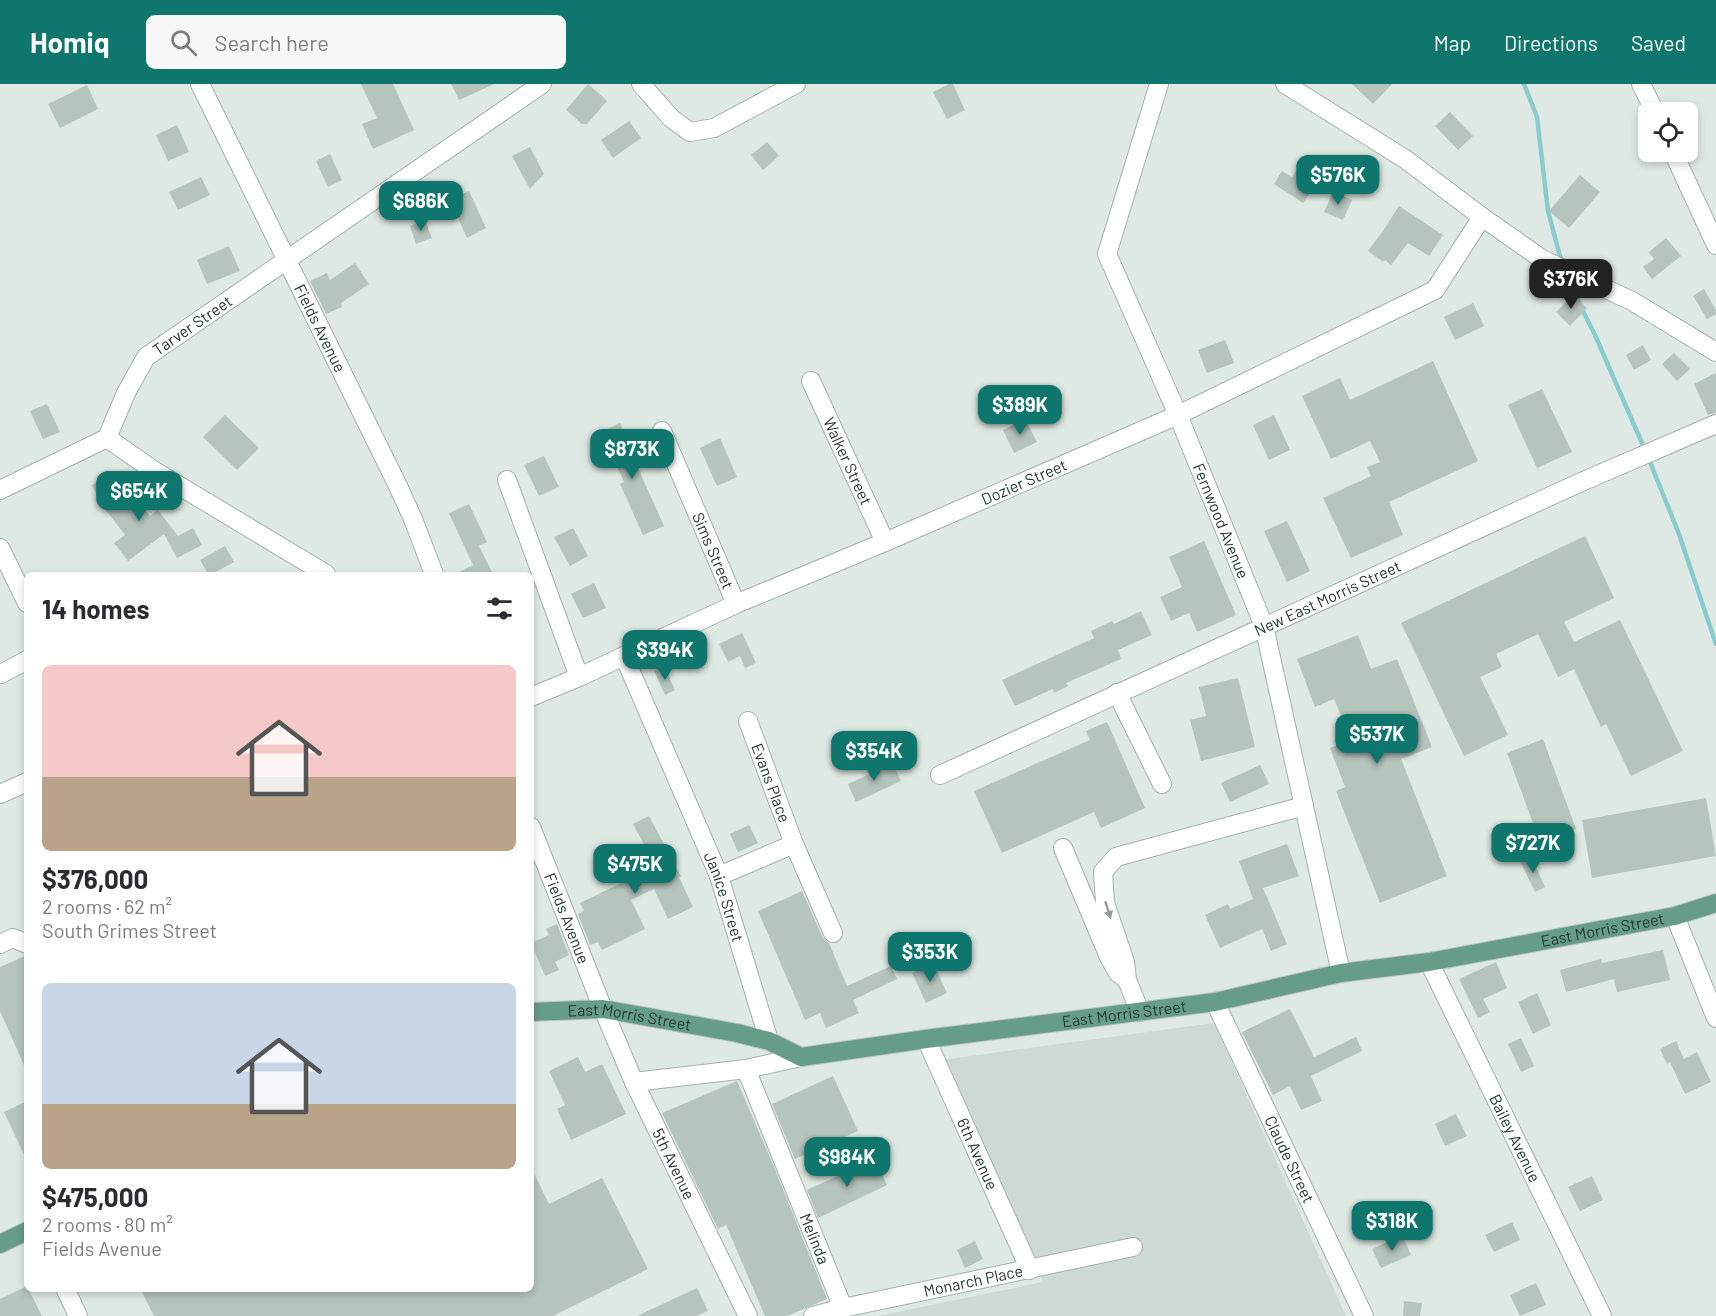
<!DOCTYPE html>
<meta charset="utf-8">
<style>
:root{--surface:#fff;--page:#f7f7f7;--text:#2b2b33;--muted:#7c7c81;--accent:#0f766e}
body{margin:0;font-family:Barlow,sans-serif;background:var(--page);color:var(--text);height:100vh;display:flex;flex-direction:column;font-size:22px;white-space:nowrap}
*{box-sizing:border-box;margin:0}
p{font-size:20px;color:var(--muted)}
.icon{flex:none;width:33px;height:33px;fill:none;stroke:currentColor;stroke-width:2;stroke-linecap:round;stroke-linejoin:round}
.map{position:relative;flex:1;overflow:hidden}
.side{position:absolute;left:24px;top:488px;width:510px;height:720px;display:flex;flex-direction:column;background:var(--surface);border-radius:9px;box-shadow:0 3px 9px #0003}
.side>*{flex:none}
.tools{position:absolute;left:1638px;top:18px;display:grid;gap:12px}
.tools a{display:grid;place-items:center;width:60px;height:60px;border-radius:9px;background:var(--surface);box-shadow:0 3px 9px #0003;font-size:30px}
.price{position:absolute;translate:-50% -51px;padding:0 14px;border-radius:12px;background:var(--accent);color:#fff;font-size:20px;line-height:39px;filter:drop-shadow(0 2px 3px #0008)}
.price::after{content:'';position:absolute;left:50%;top:36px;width:18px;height:14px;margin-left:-9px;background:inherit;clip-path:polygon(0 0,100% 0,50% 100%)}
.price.active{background:#222;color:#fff}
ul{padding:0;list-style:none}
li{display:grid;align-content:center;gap:12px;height:318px;padding:0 18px}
li span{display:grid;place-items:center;height:186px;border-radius:9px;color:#555}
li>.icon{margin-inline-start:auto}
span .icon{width:108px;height:108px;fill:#fffc;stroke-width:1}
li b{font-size:26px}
h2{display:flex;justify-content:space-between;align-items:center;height:72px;padding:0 18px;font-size:26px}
header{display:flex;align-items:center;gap:36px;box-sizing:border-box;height:84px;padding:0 30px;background:var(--accent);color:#fff}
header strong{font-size:28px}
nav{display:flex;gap:33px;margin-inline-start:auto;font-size:21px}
.search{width:420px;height:54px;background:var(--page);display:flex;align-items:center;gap:15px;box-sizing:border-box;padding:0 21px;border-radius:9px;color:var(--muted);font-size:22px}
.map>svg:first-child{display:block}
</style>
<header>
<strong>Homiq</strong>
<div class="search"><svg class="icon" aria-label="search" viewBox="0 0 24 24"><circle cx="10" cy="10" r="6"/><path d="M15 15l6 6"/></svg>Search here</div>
<nav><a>Map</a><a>Directions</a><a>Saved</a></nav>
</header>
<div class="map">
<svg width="1716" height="1232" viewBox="0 0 1716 1232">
<rect width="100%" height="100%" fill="#dfe9e3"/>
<path fill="#cdd9d2" d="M 1214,939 L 1346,1232 L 878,1232 L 1043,1198 L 941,976 Z"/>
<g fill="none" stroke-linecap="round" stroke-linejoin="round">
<path stroke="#89cccd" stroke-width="4.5" d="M 1524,0 L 1537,33 L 1548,127 L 1562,180
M 1566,193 L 1595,251 L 1645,366
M 1648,373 L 1679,450 L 1716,560"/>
</g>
<path fill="#b5c4bc" d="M 361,0 L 393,0 L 414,46 L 373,65 L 362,40 L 377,34 Z
M 451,0 L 494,0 L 459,16 Z
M 588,0 L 607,17 L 587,40 L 582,40 L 566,26 Z
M 949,0 L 953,0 L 965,26 L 947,35 L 933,8 Z
M 1352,0 L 1392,0 L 1373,20 Z
M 87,1 L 98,25 L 60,44 L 48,20 Z
M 1450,28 L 1473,52 L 1458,66 L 1435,42 Z
M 629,37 L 641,54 L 613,74 L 601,56 Z
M 177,41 L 189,68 L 168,77 L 156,51 Z
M 767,58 L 779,72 L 763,86 L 751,71 Z
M 530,63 L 544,90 L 530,105 L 512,72 Z
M 330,70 L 342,96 L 328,103 L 316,77 Z
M 1303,77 L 1323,90 L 1303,119 L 1274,100 L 1282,87 L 1292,93 Z
M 1580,91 L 1600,108 L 1569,144 L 1549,127 Z
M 201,93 L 210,111 L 178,126 L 169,108 Z
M 469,107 L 486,144 L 467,154 L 450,116 Z
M 1333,108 L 1352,116 L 1343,136 L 1324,128 Z
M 1399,122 L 1443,151 L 1429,172 L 1408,159 L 1391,181 L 1385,176 L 1383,178 L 1368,167 L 1383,147 Z
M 425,136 L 432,154 L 416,160 L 410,142 Z
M 1666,154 L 1681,172 L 1652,195 L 1643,183 L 1654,175 L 1649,168 Z
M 229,162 L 240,187 L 207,200 L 197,176 Z
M 355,179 L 369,200 L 341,219 L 342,223 L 326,230 L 310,197 L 327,189 L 330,196 Z
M 1704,205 L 1716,226 L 1716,230 L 1707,235 L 1693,212 Z
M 1573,211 L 1587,224 L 1570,242 L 1556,228 Z
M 1473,219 L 1484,242 L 1455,256 L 1444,233 Z
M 1225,256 L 1234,279 L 1207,289 L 1198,266 Z
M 1643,261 L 1651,276 L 1634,286 L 1626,271 Z
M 1674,269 L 1690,285 L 1677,297 L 1662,280 Z
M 1433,277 L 1478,377 L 1389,418 L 1403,451 L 1351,474 L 1323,414 L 1371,392 L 1367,383 L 1380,378 L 1370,357 L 1331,375 L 1302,312 L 1340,294 L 1350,316 Z
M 1716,289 L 1716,329 L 1708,331 L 1694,300 Z
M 1542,305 L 1572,368 L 1537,384 L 1508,321 Z
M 47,320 L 60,348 L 43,355 L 30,327 Z
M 225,331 L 259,364 L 237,386 L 203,353 Z
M 1274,331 L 1290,366 L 1269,376 L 1253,341 Z
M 1025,335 L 1037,358 L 1014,369 L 1003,346 Z
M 620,339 L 635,372 L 633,373 L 664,442 L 643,451 L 620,400 L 624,398 L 601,348 Z
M 720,354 L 737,393 L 717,402 L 700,364 Z
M 544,372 L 559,403 L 539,412 L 524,381 Z
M 117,389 L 129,415 L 134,411 L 150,432 L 158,426 L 178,452 L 193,444 L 202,461 L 177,474 L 164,450 L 128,477 L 114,459 L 125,451 L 102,421 L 92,401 Z
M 469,420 L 487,458 L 479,462 L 493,490 L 455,490 L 473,481 L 449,429 Z
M 1287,437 L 1310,487 L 1287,498 L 1264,447 Z
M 573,444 L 588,472 L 570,482 L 554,453 Z
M 1585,452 L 1614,514 L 1564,538 L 1574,558 L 1620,536 L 1683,667 L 1631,692 L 1606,640 L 1601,643 L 1574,585 L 1558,593 L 1538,550 L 1496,570 L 1502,583 L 1480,593 L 1508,651 L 1464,672 L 1401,539 Z
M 1204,457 L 1236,531 L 1197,548 L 1189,529 L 1171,537 L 1160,513 L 1182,503 L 1169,473 Z
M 225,462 L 234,478 L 212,490 L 208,490 L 200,476 Z
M 594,499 L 606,524 L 583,534 L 571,510 Z
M 1141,527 L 1152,551 L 1118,566 L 1121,575 L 1066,599 L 1068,602 L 1054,609 L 1053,605 L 1015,622 L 1002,596 L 1094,554 L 1091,547 L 1112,537 L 1114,540 Z
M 742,549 L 756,579 L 745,584 L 740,572 L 728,578 L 719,560 Z
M 1358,551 L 1371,585 L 1397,575 L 1432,663 L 1401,675 L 1447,792 L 1380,819 L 1336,707 L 1345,703 L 1330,664 L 1351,656 L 1334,615 L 1315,623 L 1297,575 Z
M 664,582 L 675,606 L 665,611 L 654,587 Z
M 1238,594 L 1255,663 L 1201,677 L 1190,636 L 1206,632 L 1199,603 Z
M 1107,638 L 1145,724 L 1101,744 L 1094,728 L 1002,769 L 974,707 L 1090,656 L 1086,647 Z
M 1543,655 L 1576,745 L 1540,758 L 1507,669 Z
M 893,679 L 901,697 L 856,718 L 848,700 Z
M 1260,681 L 1269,700 L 1230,718 L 1221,699 Z
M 1706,714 L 1716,772 L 1592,794 L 1582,736 Z
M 649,732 L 671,773 L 681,793 L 679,793 L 693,823 L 668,835 L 654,805 L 631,816 L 645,845 L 602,866 L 598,858 L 590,861 L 578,830 L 584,827 L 580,819 L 642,789 L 639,784 L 653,777 L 633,740 Z
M 749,741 L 758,759 L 738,768 L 730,750 Z
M 1287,760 L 1299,792 L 1263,804 L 1287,860 L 1271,867 L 1262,845 L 1220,864 L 1205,831 L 1228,820 L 1230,825 L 1253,815 L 1239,777 Z
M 1531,772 L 1545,803 L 1535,808 L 1520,777 Z
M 802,807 L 823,854 L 829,859 L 847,902 L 891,882 L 897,895 L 853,916 L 859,929 L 826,944 L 820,929 L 805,936 L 758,827 Z
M 557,840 L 569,871 L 555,878 L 559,886 L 545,892 L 531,859 L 549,851 L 546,845 Z
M 1663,866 L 1670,896 L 1617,908 L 1614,895 L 1566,908 L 1560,886 L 1601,875 L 1602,879 Z
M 27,871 L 27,988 L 0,927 L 0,883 Z
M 1496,878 L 1507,904 L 1483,915 L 1490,928 L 1478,934 L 1459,895 Z
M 933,879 L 947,909 L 926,919 L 912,889 Z
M 1537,909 L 1551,941 L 1533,950 L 1518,918 Z
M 1290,925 L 1314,973 L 1356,953 L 1362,967 L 1311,992 L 1322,1017 L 1301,1026 L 1290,1002 L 1273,1011 L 1242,948 Z
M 1521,954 L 1534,982 L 1521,988 L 1508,960 Z
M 1676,957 L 1684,975 L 1697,968 L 1711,998 L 1685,1010 L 1670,978 L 1667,980 L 1660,965 Z
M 578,973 L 585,988 L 602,980 L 626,1030 L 571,1056 L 557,1025 L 565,1021 L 549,987 Z
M 833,992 L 858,1047 L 795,1075 L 772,1020 Z
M 737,997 L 772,1078 L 827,1215 L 787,1232 L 765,1232 L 726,1141 L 718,1145 L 662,1029 Z
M 27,1017 L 27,1077 L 4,1028 Z
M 1456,1030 L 1467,1052 L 1445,1062 L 1435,1040 Z
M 875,1075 L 887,1101 L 818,1134 L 807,1106 Z
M 531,1083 L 549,1120 L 602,1094 L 648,1185 L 553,1232 L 154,1232 L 140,1204 L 531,1204 Z
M 1592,1092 L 1603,1116 L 1580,1127 L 1568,1103 Z
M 1512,1138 L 1520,1156 L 1494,1168 L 1485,1151 Z
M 1402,1151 L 1411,1171 L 1381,1184 L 1372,1165 Z
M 975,1157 L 983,1175 L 965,1184 L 957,1166 Z
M 1536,1199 L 1546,1221 L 1520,1232 L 1510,1211 Z
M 27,1202 L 42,1232 L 0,1232 L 0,1215 Z
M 697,1204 L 708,1227 L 696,1232 L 637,1232 Z
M 1404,1217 L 1422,1219 L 1420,1232 L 1403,1232 Z"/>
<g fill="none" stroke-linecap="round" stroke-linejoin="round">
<defs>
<g id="minor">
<path id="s1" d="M 200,0 L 398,402 L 413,435 L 434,490"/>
<path d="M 641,0 L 671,34 L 690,48 L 714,44 L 796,0"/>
<path id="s2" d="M 1159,0 L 1107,170 L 1178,331 L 1264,542 L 1341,889"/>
<path d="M 1285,0 L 1405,75 L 1482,133 L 1542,175 L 1632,217 L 1716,268"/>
<path d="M 1641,0 L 1655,28"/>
<path d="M 1673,68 L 1716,161"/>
<path id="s3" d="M 811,297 L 885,458"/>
<path id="s4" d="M 662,347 L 736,520"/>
<path d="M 507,396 L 579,593"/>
<path d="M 0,406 L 107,354"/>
<path d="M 0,464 L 27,519"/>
<path id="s5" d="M 326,490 L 153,386 L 107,354 L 126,309 L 146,273 L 542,0"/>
<path id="s6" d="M 624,572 L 719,792 L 769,957"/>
<path d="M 1,590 L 27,576"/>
<path d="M 1117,609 L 1162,700"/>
<path id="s7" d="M 531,613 L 579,593 L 736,520 L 885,458 L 1178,331 L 1435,206 L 1482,133"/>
<path id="s8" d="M 748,637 L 794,760 L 833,849"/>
<path id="s9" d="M 940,691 L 1579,399 L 1716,340"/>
<path d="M 0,710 L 27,698"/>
<path id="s10" d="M 531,743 L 603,925 L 634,998 L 748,1232"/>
<path d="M 1063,764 L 1109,873 L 1118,889 L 1126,895"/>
<path d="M 719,792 L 794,760"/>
<path d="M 1675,832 L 1716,934"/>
<path d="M 0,860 L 13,854 L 27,860"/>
<path id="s11" d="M 1429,878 L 1602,1232"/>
<path id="s12" d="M 1215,918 L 1364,1232"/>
<path d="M 1140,928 L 1127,896 L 1125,878 L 1105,819 L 1103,788 L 1116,773 L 1304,722"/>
<path id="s13" d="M 926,955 L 1030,1186"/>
<path id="s14" d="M 746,985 L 843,1224"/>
<path d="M 634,998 L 746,985 L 801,973"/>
<path d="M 65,1204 L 78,1232"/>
<path id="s15" d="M 813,1232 L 843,1224 L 1133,1163"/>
</g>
<g id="major">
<path id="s16" d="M 531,928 L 603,925 L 737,949 L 769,957 L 801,973 L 926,955 L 1215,918 L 1341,889 L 1429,878 L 1675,832 L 1716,819"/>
<path d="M 0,1160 L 27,1147"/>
</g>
</defs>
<use href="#minor" stroke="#a2b1a9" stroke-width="20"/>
<use href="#major" stroke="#bcc4c1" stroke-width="20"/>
<use href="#minor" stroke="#fff" stroke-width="18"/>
<use href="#major" stroke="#659d87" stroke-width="18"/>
</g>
<defs><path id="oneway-solid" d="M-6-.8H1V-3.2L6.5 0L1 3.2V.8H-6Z" transform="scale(1.5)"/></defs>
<use fill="#909c97" href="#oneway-solid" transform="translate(1108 826) rotate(73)"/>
<g text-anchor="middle" stroke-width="5" stroke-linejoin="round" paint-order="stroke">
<g font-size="16" fill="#21392f" stroke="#eff6f2">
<text dy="6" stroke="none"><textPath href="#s5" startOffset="404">Tarver Street</textPath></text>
<text dy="6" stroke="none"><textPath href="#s1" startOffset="272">Fields Avenue</textPath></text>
<text dy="6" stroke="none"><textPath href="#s3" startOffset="88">Walker Street</textPath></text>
<text dy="6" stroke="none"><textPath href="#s7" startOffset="538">Dozier Street</textPath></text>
<text dy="6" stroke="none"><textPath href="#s2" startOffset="468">Fernwood Avenue</textPath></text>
<text dy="6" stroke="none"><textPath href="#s4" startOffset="130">Sims Street</textPath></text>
<text dy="6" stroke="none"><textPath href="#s9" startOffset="426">New East Morris Street</textPath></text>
<text dy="6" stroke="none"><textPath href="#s8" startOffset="66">Evans Place</textPath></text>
<text dy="6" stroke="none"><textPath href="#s6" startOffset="261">Janice Street</textPath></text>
<text dy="6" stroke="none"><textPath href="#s10" startOffset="98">Fields Avenue</textPath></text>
<text dy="6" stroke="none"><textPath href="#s16" startOffset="1089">East Morris Street</textPath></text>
<text dy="6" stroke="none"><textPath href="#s16" startOffset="603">East Morris Street</textPath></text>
<text dy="6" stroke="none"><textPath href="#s16" startOffset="99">East Morris Street</textPath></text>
<text dy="6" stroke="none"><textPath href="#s11" startOffset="196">Bailey Avenue</textPath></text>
<text dy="6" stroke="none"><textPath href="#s13" startOffset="126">6th Avenue</textPath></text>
<text dy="6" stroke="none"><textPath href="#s12" startOffset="174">Claude Street</textPath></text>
<text dy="6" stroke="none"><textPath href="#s10" startOffset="366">5th Avenue</textPath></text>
<text dy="6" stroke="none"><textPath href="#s14" startOffset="183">Melinda</textPath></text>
<text dy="6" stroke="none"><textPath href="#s15" startOffset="164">Monarch Place</textPath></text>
</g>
</g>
</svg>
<div class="tools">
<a><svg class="icon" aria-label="locate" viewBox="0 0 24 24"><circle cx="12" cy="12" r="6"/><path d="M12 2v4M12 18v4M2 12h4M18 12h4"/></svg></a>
</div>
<b class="price" style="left:1338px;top:122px">$576K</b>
<b class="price" style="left:421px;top:148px">$686K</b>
<b class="price active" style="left:1571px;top:226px">$376K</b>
<b class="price" style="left:1020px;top:352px">$389K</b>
<b class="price" style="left:632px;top:396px">$873K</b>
<b class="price" style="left:139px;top:438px">$654K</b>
<b class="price" style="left:665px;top:597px">$394K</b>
<b class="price" style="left:1377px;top:681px">$537K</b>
<b class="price" style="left:874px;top:698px">$354K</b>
<b class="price" style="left:1533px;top:790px">$727K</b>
<b class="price" style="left:635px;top:811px">$475K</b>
<b class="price" style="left:930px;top:899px">$353K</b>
<b class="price" style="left:847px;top:1104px">$984K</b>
<b class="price" style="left:1392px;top:1168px">$318K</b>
<section class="side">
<h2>14 homes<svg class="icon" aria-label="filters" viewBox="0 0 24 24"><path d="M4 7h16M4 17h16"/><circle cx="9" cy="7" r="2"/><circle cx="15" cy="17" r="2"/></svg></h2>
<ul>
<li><span style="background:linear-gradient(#f6c9c9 60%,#b9a48a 0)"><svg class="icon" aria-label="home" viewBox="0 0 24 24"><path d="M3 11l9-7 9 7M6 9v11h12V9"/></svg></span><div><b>$376,000</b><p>2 rooms · 62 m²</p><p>South Grimes Street</p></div></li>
<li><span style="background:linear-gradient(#c9d6e8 65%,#b9a48a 0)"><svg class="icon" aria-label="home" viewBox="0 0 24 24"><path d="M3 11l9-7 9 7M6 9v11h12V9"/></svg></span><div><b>$475,000</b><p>2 rooms · 80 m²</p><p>Fields Avenue</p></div></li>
</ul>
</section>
</div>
